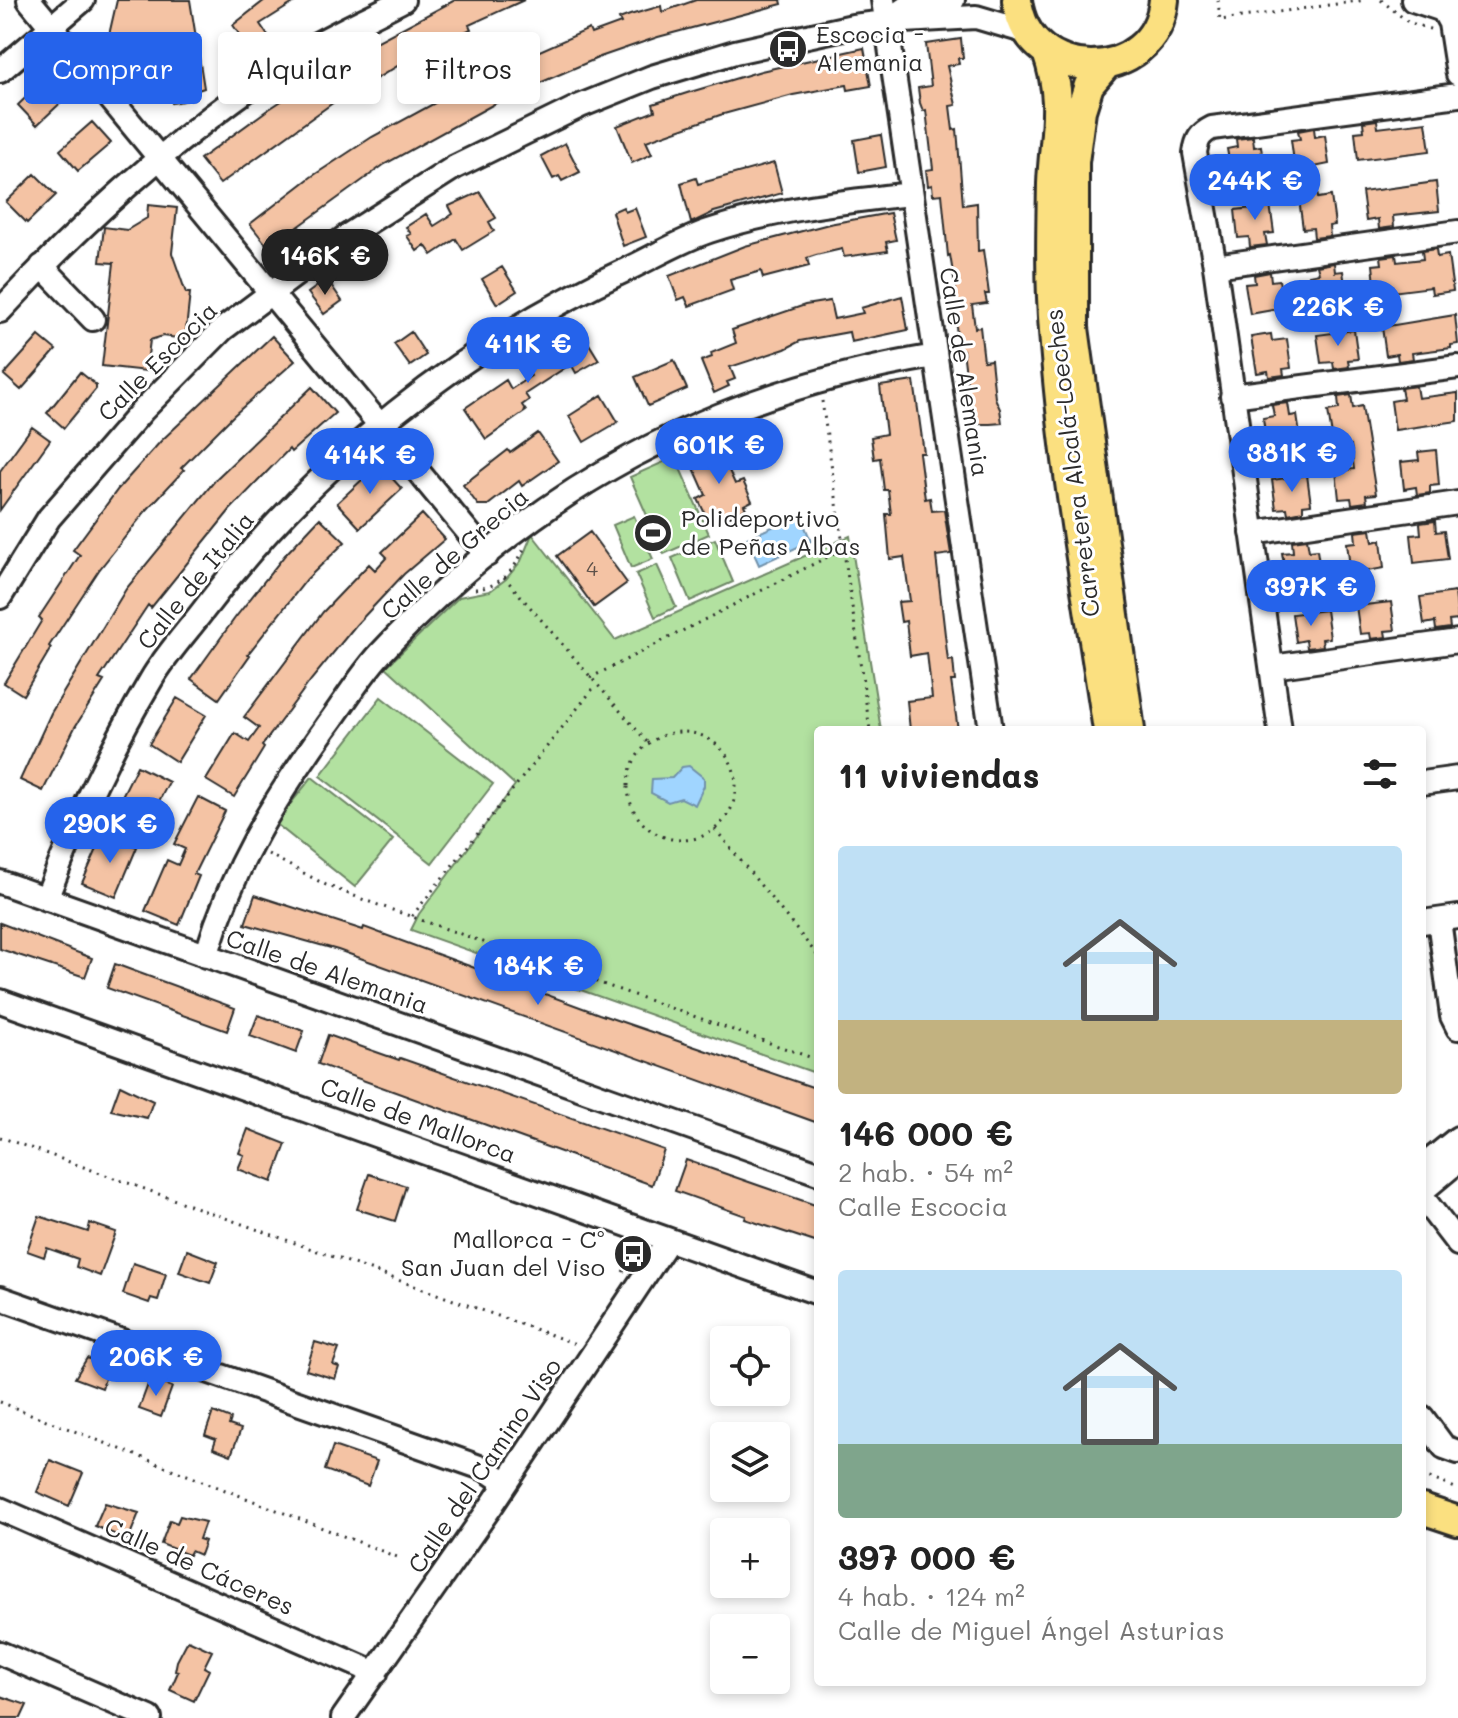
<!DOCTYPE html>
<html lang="es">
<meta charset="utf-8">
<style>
:root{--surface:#fff;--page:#f2f2f2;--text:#222;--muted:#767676;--accent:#2563eb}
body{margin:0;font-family:Mali,sans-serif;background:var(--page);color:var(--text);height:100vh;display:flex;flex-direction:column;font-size:30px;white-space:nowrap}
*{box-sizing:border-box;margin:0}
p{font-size:26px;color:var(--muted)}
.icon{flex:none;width:44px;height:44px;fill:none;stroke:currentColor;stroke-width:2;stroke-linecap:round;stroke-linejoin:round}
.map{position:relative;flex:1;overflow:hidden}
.side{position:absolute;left:814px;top:726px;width:612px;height:960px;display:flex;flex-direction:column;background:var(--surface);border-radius:8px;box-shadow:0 4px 12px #0003}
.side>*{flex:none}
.top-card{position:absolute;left:24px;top:32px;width:670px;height:72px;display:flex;gap:16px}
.controls{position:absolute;left:710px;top:1326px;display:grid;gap:16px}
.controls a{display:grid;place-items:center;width:80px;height:80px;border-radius:8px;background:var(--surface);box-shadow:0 4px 12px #0003;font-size:40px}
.price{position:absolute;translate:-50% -68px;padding:0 18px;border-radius:28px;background:var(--accent);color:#fff;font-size:26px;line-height:52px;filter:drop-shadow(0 2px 4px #0008)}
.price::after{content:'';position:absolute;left:50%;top:48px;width:24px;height:18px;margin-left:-12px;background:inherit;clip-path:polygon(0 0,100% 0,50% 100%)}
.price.current{background:#222;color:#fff}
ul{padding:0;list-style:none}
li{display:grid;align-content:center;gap:16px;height:424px;padding:0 24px}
li span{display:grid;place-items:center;height:248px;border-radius:8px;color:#555}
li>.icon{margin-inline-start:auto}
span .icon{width:144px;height:144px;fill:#fffc;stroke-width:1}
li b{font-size:34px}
h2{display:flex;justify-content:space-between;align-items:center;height:96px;padding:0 24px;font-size:34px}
.chip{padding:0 28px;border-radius:8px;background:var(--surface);box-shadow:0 4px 12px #0003;font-size:28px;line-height:72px}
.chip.current{background:var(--accent);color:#fff}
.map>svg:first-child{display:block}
</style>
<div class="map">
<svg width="1458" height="1718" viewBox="0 0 1458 1718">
<rect width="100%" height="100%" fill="#fff"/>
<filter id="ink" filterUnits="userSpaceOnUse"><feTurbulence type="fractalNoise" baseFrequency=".0125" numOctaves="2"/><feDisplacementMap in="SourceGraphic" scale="16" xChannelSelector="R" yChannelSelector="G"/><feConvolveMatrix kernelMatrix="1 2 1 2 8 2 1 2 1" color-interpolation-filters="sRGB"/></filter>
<g filter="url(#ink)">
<path fill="#b2e1a0" stroke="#6e8666" stroke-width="2" d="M 675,457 L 709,534 L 664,554 L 630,477 Z
M 634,516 L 653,559 L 631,568 L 613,525 Z
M 532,534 L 615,640 L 850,536 L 881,730 L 818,730 L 818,1074 L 411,930 L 419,914 L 515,785 L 386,667 L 459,597 L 490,591 L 506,579 L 521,561 Z
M 715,539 L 733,582 L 690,601 L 672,558 Z
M 657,565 L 676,607 L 655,617 L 636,574 Z
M 381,697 L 493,784 L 432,863 L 320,776 Z
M 312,777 L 393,840 L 355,887 L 275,823 Z"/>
<path fill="#a0d5ff" stroke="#7191aa" stroke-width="2" d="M 800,515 L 811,541 L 759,565 L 747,538 Z
M 689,766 L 704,778 L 704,786 L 695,805 L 681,798 L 668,802 L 651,793 L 652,779 L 672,778 L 682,767 Z"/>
<path fill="#f4c3a4" stroke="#2b2b2b" stroke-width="2" d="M 117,0 L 190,0 L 204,88 L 192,92 L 194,99 L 172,103 L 169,81 L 126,72 L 128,64 L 117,61 L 120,51 L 106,48 Z
M 265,0 L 298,0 L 260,24 L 270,39 L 251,52 L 233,25 Z
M 455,0 L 524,0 L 469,25 L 471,29 L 416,55 L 349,95 L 348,92 L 220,184 L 200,159 L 266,111 L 357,52 Z
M 696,0 L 781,0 L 782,4 L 658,37 L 600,57 L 505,98 L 385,164 L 269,248 L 250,224 L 311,177 L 372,137 L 492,72 L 589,29 L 591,34 L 621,23 L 619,19 L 630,15 L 661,6 L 662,12 Z
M 961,39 L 963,58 L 958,58 L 959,64 L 947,66 L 956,105 L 950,106 L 953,130 L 957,129 L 963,205 L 977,203 L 978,251 L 983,250 L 989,294 L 985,294 L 987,303 L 972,305 L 975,328 L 980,327 L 984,361 L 991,360 L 995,398 L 1000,409 L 1002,423 L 990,424 L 972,424 L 963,350 L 959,351 L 957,339 L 954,298 L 957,297 L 950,255 L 948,256 L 942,194 L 933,195 L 932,185 L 928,186 L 926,170 L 933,169 L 926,110 L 923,111 L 920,103 L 918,88 L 931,86 L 926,44 Z
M 864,48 L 871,86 L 848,90 L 847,85 L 793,95 L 720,115 L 646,141 L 652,154 L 632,163 L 617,126 L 655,111 L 653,104 L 687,93 L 761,71 Z
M 50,74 L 69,95 L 37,125 L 18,105 Z
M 1377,120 L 1378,128 L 1426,122 L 1430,151 L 1358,160 L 1355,132 L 1364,131 L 1363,122 Z
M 92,122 L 111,143 L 78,171 L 60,150 Z
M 1314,128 L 1315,137 L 1325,135 L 1329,164 L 1314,167 L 1318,198 L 1331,196 L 1335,225 L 1329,226 L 1330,236 L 1314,238 L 1313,228 L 1303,229 L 1291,140 L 1300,139 L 1298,131 Z
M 881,135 L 886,167 L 859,172 L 854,140 Z
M 1253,137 L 1254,147 L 1261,146 L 1264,171 L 1232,176 L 1227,149 L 1237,147 L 1236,139 Z
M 565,143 L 580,172 L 562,181 L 559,176 L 553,179 L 541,156 Z
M 774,163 L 782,193 L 714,212 L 691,223 L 681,183 L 696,178 L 698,184 Z
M 35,174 L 56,195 L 27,223 L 6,202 Z
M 1436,182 L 1439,211 L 1393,216 L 1394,227 L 1379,229 L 1378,219 L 1366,221 L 1362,192 Z
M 480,192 L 496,218 L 489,222 L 494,231 L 463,250 L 456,239 L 432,255 L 425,245 L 417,251 L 407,236 L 411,234 L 406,227 L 426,214 L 434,226 L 453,214 L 449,206 Z
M 1269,197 L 1274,233 L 1265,234 L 1267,245 L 1250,247 L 1249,237 L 1238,238 L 1235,210 L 1253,208 L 1252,199 Z
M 148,205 L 177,208 L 172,253 L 186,293 L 190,293 L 185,339 L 163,336 L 150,340 L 146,371 L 102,366 L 114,263 L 100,262 L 104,227 L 127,230 L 147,218 Z
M 623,207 L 625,212 L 635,208 L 646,237 L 623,246 L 612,212 Z
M 890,213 L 896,240 L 886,242 L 888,251 L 844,257 L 842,249 L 816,255 L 807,258 L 809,266 L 763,278 L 761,271 L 730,280 L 733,290 L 689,306 L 685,297 L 678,300 L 669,276 L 745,246 L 829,224 Z
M 1436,249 L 1437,257 L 1448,255 L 1453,291 L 1432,294 L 1431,287 L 1376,294 L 1373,265 L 1382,264 L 1381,257 L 1396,255 L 1397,262 L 1423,259 L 1422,251 Z
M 1334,263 L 1335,272 L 1343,271 L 1348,305 L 1334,308 L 1333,300 L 1313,303 L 1309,275 L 1319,273 L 1317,266 Z
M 502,267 L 517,291 L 497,304 L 482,279 Z
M 1270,272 L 1271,281 L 1279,280 L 1284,308 L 1250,314 L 1245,284 L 1255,283 L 1254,275 Z
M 327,279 L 342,301 L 324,314 L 308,293 Z
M 902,296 L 908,330 L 851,342 L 849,332 L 800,341 L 785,349 L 730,367 L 735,379 L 727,382 L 729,386 L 714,393 L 701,361 L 712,357 L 711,353 L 736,343 L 732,330 L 805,305 L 830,301 L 834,319 L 863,313 L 861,308 Z
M 1455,315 L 1458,344 L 1451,345 L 1451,348 L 1412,353 L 1413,359 L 1398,361 L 1397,354 L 1386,356 L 1382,327 Z
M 1354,330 L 1358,359 L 1348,360 L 1349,367 L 1334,369 L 1333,362 L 1321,363 L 1317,335 Z
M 411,332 L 426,355 L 410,366 L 394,344 Z
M 583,334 L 599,360 L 576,373 L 571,364 L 525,394 L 529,400 L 522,405 L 526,411 L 486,439 L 465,408 L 506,380 L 511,389 L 531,376 L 521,361 L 543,348 L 548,355 Z
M 1271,334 L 1272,341 L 1287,339 L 1291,368 L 1283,369 L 1284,375 L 1269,377 L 1268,371 L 1257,373 L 1251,337 Z
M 39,336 L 56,350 L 21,390 L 4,375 Z
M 272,336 L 295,361 L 234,415 L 181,468 L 184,470 L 145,512 L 99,570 L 49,646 L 51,648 L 23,695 L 4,683 L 42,620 L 39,617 L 80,555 L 73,550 L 118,489 L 161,441 Z
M 674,360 L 687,389 L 648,406 L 635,377 Z
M 80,372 L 96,385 L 96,389 L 64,428 L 47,413 Z
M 914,381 L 924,453 L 919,453 L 925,499 L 930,498 L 932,511 L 944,510 L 951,554 L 936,556 L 948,661 L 953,660 L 955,681 L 951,681 L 958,730 L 910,730 L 907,701 L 932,698 L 927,653 L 910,656 L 906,621 L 901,622 L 898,602 L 910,601 L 904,557 L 890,559 L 886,514 L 891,514 L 888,490 L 884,490 L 880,458 L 874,459 L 871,437 L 886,434 L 880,386 Z
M 1416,386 L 1418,398 L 1458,393 L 1458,421 L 1395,430 L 1391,401 L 1403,399 L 1401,388 Z
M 312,387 L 335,413 L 291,452 L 289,449 L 230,510 L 151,608 L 148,605 L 99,679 L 104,681 L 75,727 L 43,791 L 20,780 L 51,713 L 126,589 L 217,478 Z
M 602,395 L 618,422 L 584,442 L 569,416 Z
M 1351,395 L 1353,408 L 1362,406 L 1376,494 L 1366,495 L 1367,502 L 1352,504 L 1351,498 L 1339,499 L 1336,471 L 1354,469 L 1351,445 L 1334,448 L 1328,411 L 1339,409 L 1338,397 Z
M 1288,403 L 1290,416 L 1297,415 L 1301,442 L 1267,447 L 1263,418 L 1274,416 L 1272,405 Z
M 32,427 L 50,440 L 0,510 L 0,471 Z
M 538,433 L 558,461 L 522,486 L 519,481 L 488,505 L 478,505 L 463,485 L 508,450 L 510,453 Z
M 718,446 L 735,484 L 743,481 L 752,501 L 744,505 L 746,509 L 719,521 L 717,516 L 708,520 L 698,499 L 706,495 L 690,459 Z
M 1436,450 L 1439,485 L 1430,486 L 1430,493 L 1417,495 L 1416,487 L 1404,489 L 1401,462 L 1419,460 L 1418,452 Z
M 379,464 L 402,489 L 360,528 L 337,503 Z
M 1307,475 L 1311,504 L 1303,505 L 1303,511 L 1288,514 L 1287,508 L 1276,509 L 1272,480 Z
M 422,514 L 445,539 L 404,574 L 356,625 L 311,680 L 262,746 L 264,748 L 234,797 L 206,780 L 235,733 L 249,742 L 259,728 L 244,717 L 323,612 L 369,564 L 375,570 L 387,557 L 382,552 Z
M 320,518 L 345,542 L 307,579 L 248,654 L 250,655 L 219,699 L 191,679 L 235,618 L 285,555 Z
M 1435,521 L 1436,532 L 1444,531 L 1448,559 L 1414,563 L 1411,535 L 1421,534 L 1420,523 Z
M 1371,530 L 1373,542 L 1381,540 L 1384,568 L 1367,571 L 1368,581 L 1352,583 L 1347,543 L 1356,542 L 1355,532 Z
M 590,532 L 627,583 L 594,607 L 557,556 Z
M 1307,539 L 1309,551 L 1317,550 L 1321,576 L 1287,581 L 1282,553 L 1293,552 L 1292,541 Z
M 1455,592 L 1458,620 L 1449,621 L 1450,628 L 1436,630 L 1435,622 L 1424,624 L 1420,597 Z
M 1391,602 L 1395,630 L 1385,631 L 1386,637 L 1371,639 L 1370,633 L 1360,634 L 1356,606 Z
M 1326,610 L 1330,638 L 1322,639 L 1323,646 L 1307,648 L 1306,640 L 1296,642 L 1292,614 Z
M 177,698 L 206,715 L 177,762 L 149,744 Z
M 137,766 L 169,782 L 145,828 L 114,812 Z
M 198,797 L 225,811 L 194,874 L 199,876 L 179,925 L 145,911 L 167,860 L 178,865 L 185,849 L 174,844 Z
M 104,833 L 137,847 L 116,897 L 82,883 Z
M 255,895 L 363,930 L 364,927 L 599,1014 L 818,1089 L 818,1123 L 338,950 L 245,924 Z
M 0,923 L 92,958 L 85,977 L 0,949 Z
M 115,964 L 235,1008 L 227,1031 L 107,988 Z
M 258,1015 L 304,1031 L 296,1053 L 250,1036 Z
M 328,1035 L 399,1060 L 400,1058 L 664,1150 L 652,1185 L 318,1064 Z
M 120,1085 L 153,1101 L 147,1118 L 111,1110 Z
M 248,1129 L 286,1144 L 272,1182 L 238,1169 L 244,1155 L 239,1153 Z
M 686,1160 L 818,1206 L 818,1243 L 745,1219 L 746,1216 L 675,1191 Z
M 369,1174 L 406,1186 L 395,1221 L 357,1209 Z
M 39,1216 L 88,1232 L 90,1223 L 116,1232 L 100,1276 L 76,1267 L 78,1259 L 47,1248 L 44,1257 L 27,1251 Z
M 187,1250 L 218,1262 L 210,1283 L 179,1272 Z
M 133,1263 L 166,1274 L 158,1300 L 151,1298 L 149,1303 L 123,1294 Z
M 315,1342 L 339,1349 L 333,1365 L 339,1367 L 335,1379 L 306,1370 Z
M 87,1358 L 109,1366 L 102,1388 L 75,1378 Z
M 150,1379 L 172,1387 L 161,1417 L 139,1409 Z
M 213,1412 L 231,1419 L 229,1425 L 241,1429 L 231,1455 L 213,1448 L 216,1439 L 205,1435 Z
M 333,1446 L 377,1461 L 368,1486 L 325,1470 Z
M 50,1460 L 83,1473 L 69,1506 L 37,1492 Z
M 105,1503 L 139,1513 L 128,1540 L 95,1526 Z
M 180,1516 L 205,1522 L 199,1539 L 205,1541 L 200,1555 L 191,1551 L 189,1555 L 161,1544 L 170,1520 L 177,1523 Z
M 188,1640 L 212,1651 L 204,1667 L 209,1670 L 194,1701 L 170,1690 L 178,1672 L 175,1671 L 177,1661 Z
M 0,1696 L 27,1705 L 21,1718 L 0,1718 Z"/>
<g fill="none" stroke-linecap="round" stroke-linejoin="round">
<defs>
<path id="minor" d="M 29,0 L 487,555
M 883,0 L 991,730
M 1413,0 L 1443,10 L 1458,9
M 1443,10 L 1450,23 L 1458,74
M 887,21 L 907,7 L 953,0
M 0,71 L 83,0
M 42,266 L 93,319
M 1215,266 L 1458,232
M 0,311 C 86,218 184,131 290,60 C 325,37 366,20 403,0
M 1232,396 L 1458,367
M 1252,533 L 1458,503
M 0,597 L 49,518 L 142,411 L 223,329 L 347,236 L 455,167 L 580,106 L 652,77 L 735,52 L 853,26 L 886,22 L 976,17 L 1027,32
M 1272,667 L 1458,641
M 1280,730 L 1215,266 L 1195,153 C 1197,139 1200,134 1212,128 L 1458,95
M 1422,783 L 1458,778
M 0,882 L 818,1173
M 46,899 C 75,824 110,749 151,680 C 165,656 185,634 202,612 C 314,463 462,345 632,267 C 657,255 682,240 709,231 C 775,209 842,202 911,194
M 1439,920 L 1452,1016 L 1458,1028
M 1422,922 L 1458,917
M 206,956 C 233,866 272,803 326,727 C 344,703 360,676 380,654 C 536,487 711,393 935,356
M 0,1001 L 818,1293
M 1422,1167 L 1458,1138
M 1422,1191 L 1458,1161
M 1422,1197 L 1458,1244
M 0,1298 L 485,1469 L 506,1483
M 1422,1417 L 1444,1447 L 1458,1452
M 0,1509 L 376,1673
M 0,1653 L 150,1718
M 343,1718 L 492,1505 L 668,1241"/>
<path id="major" d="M 1017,0 C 1027,87 1156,86 1164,0
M 1047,52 C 1065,103 1054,133 1052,184 C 1051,233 1050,282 1054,331 C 1063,464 1088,597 1108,730
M 1106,65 L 1089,85 L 1081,110 L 1074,162 L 1074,328 L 1130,730
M 1422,1509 L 1458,1521"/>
</defs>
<use href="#minor" stroke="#2b2b2b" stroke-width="28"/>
<use href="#major" stroke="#2b2b2b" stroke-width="34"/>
<path stroke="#2b2b2b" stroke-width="3" stroke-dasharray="2 6" stroke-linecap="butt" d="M 1218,0 L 1220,20 L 1366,0
M 1381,0 L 1408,22 L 1433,30
M 822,401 L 870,730
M 504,577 L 648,743
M 475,589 C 499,588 516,569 524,548
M 590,678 L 843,549
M628 786a54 54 0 1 1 108 0a54 54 0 1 1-108 0Z
M 715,829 L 818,956
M 268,854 L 326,885 L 367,901 L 818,1060
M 412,916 L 596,685
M 0,1137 L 576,1344
M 623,1272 L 636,1247
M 0,1402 L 397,1557
M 1422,1475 L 1458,1489"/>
<use href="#minor" stroke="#fff" stroke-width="22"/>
<use href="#major" stroke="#fbe080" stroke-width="28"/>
</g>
</g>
<defs>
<symbol id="bus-disc" viewBox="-11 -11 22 22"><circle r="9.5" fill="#2b2b2b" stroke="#fff"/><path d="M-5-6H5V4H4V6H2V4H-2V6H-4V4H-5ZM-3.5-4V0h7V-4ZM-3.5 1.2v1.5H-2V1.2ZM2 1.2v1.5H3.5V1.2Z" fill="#fff"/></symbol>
<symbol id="stadium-disc" viewBox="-11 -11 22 22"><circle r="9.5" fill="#2b2b2b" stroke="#fff"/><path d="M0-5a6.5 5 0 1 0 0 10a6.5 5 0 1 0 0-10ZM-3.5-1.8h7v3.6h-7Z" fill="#fff"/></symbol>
</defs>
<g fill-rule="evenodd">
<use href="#bus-disc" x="766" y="27" width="44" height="44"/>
<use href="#stadium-disc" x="631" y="511" width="44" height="44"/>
<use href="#bus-disc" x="611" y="1232" width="44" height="44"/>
</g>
<g text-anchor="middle" stroke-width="6" stroke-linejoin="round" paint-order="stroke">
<g font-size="20" fill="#5d5149">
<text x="592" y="576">4</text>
</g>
<g font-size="24" fill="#2b2b2b" stroke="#fff" text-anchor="start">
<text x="816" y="43">Escocia -<tspan x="816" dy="28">Alemania</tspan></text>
<text x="681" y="527">Polideportivo<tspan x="681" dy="28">de Peñas Albas</tspan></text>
<text x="605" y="1248" text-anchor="end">Mallorca - Cº<tspan x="605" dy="28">San Juan del Viso</tspan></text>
</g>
<g font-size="24" fill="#2b2b2b" stroke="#fff">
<text transform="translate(158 362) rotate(-45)" y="8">Calle Escocia</text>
<text transform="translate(964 372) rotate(81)" y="8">Calle de Alemania</text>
<text transform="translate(1073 463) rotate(-97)" y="8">Carretera Alcalá-Loeches</text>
<text transform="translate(455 554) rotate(-41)" y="8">Calle de Grecia</text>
<text transform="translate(196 581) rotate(-51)" y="8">Calle de Italia</text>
<text transform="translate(327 972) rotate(19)" y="8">Calle de Alemania</text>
<text transform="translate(418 1121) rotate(20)" y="8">Calle de Mallorca</text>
<text transform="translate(485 1466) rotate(-56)" y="8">Calle del Camino Viso</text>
<text transform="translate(199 1567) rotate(24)" y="8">Calle de Cáceres</text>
</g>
</g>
</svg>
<div class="controls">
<a><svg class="icon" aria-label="locate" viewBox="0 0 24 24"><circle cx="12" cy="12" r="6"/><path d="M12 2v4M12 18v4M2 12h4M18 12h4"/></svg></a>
<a><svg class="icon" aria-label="layers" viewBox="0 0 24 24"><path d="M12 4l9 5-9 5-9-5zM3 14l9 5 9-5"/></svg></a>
<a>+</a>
<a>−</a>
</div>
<b class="price" style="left:1255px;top:222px">244K €</b>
<b class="price current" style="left:325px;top:297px">146K €</b>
<b class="price" style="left:1338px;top:348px">226K €</b>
<b class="price" style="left:528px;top:385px">411K €</b>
<b class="price" style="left:719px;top:486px">601K €</b>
<b class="price" style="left:1292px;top:494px">381K €</b>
<b class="price" style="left:370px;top:496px">414K €</b>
<b class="price" style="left:1311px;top:628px">397K €</b>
<b class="price" style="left:110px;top:865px">290K €</b>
<b class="price" style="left:538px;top:1007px">184K €</b>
<b class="price" style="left:156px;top:1398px">206K €</b>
<div class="top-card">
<a class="chip current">Comprar</a>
<a class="chip">Alquilar</a>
<a class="chip">Filtros</a>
</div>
<section class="side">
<h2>11 viviendas<svg class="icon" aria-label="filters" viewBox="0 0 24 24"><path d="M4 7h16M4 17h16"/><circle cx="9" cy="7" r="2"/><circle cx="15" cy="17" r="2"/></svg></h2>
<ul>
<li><span style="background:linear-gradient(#bfe0f5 70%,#c2b280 0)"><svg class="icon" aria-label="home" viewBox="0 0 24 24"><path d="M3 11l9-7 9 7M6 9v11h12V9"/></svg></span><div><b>146 000 €</b><p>2 hab. · 54 m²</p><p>Calle Escocia</p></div></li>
<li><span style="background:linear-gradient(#bfe0f5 70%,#7fa58c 0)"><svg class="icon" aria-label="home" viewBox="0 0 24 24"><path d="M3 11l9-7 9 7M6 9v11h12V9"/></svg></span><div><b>397 000 €</b><p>4 hab. · 124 m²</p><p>Calle de Miguel Ángel Asturias</p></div></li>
</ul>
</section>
</div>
